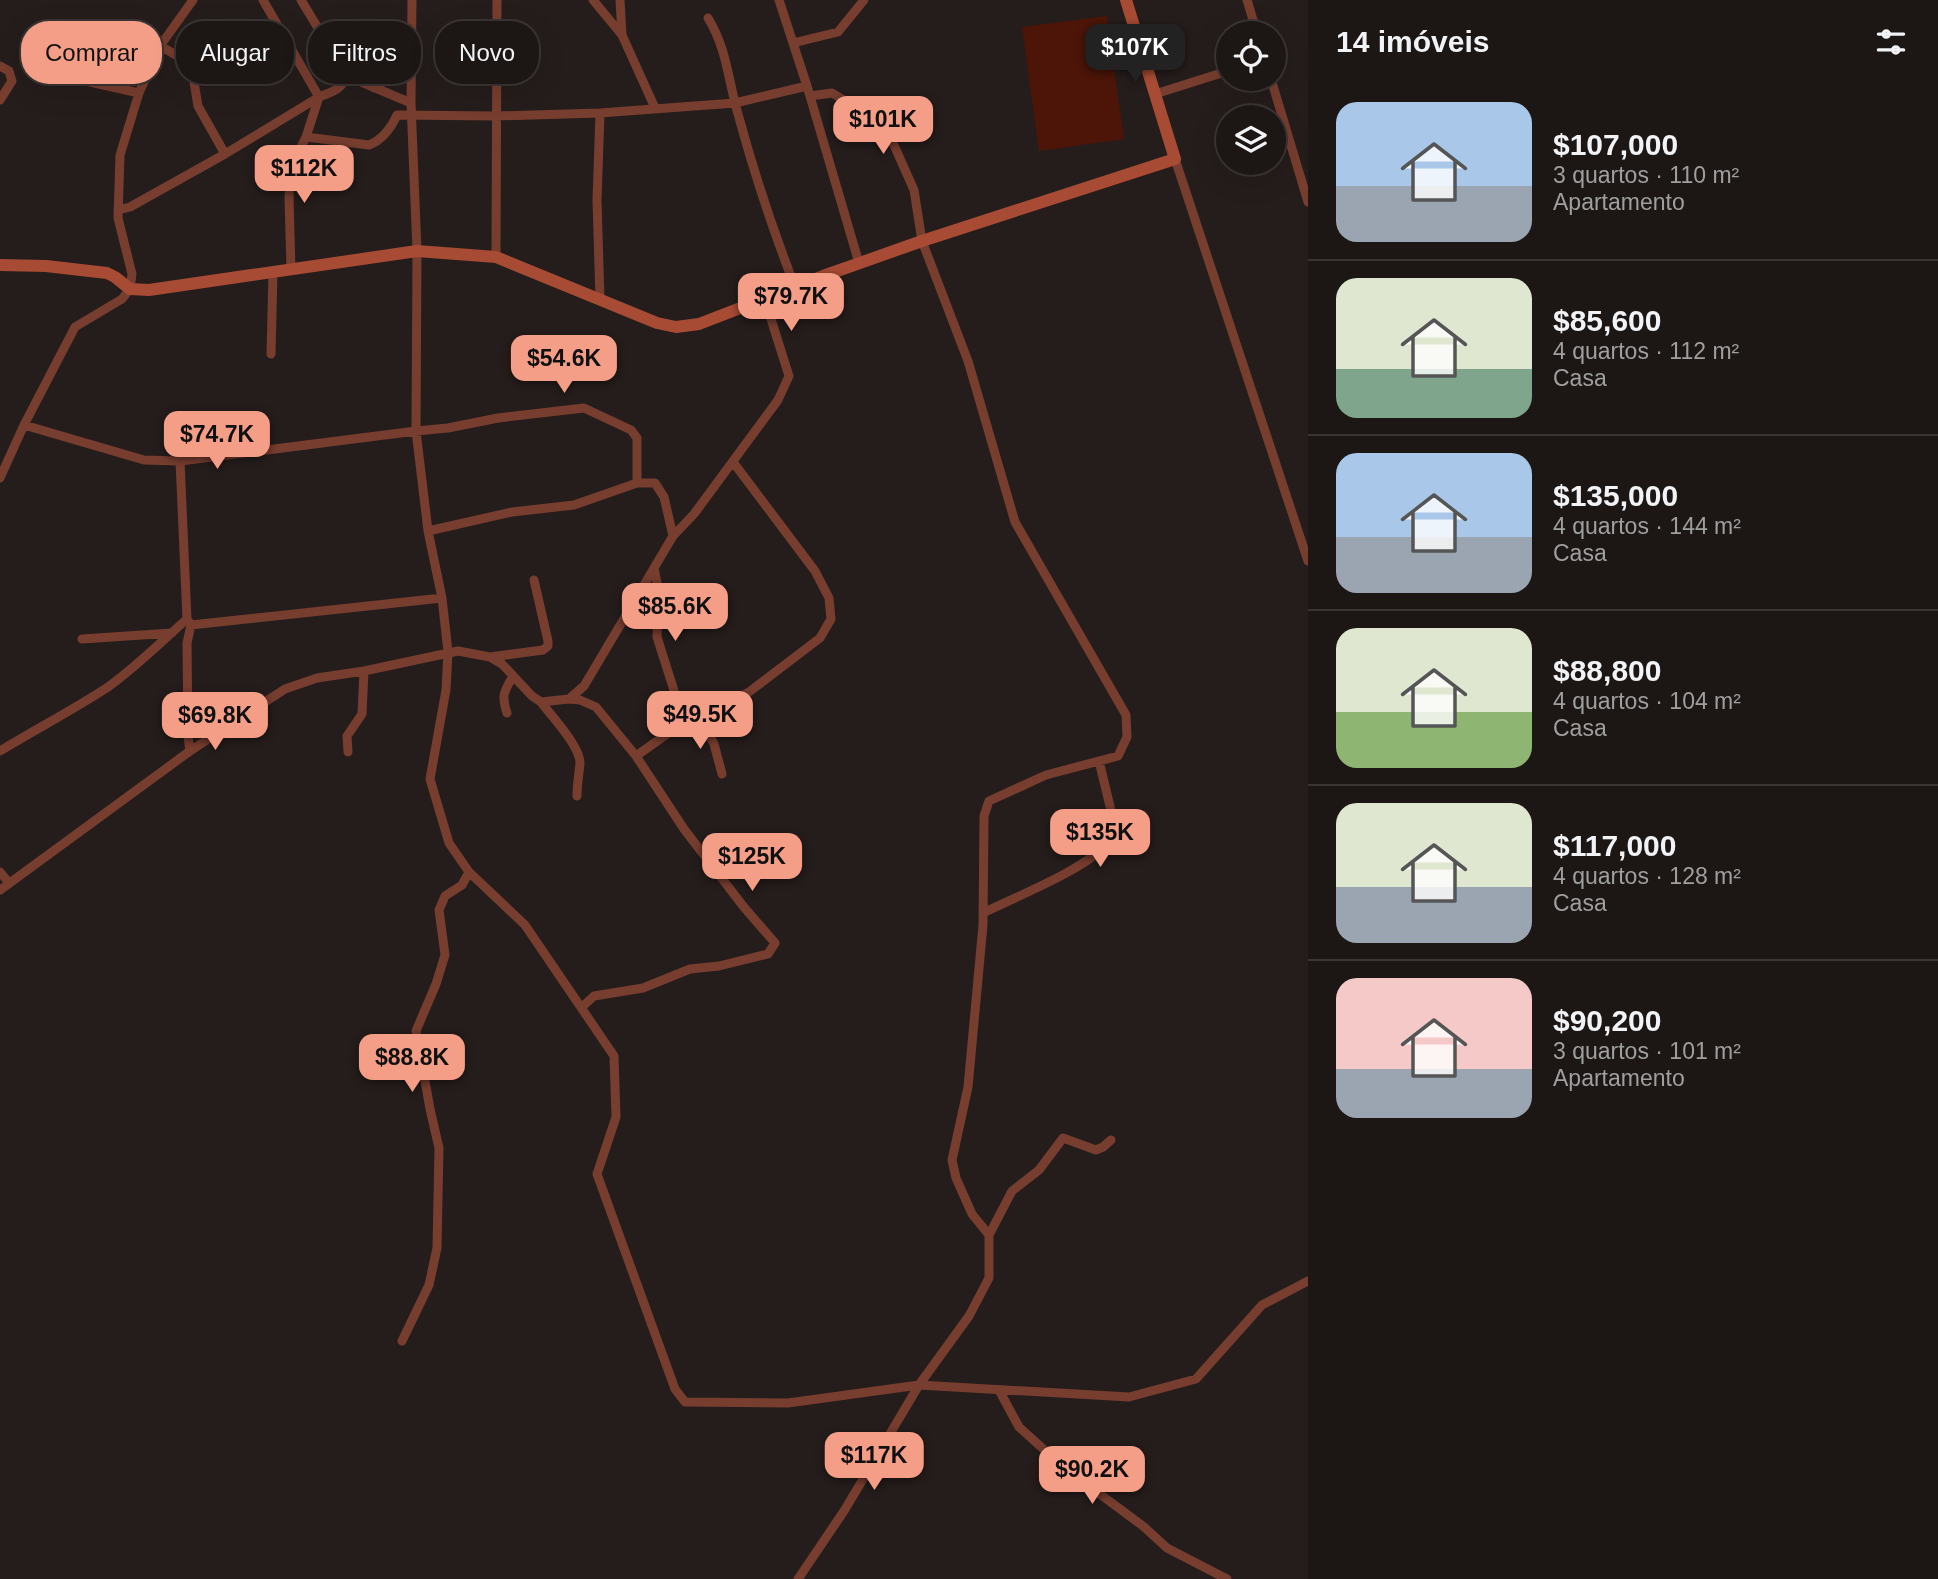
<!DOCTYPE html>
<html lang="pt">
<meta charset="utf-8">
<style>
:root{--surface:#1c1614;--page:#292322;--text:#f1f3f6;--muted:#a09fa0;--line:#3a3534;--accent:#f49e88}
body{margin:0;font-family:Arial,sans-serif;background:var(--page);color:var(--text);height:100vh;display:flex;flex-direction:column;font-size:26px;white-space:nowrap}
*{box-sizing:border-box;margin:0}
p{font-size:23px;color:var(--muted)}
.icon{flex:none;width:38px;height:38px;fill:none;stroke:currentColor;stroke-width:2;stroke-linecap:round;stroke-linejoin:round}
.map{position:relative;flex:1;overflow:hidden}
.sheet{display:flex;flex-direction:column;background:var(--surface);width:630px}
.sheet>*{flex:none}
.hud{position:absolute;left:21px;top:21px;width:665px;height:63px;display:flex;gap:14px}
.controls{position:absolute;left:1216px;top:21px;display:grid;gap:14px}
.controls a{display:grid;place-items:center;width:70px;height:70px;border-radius:50%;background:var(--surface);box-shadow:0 7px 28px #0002,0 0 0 2px var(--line);font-size:35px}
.price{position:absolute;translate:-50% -60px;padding:0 16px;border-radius:14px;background:var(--accent);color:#111;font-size:23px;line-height:46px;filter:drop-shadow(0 2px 4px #0008)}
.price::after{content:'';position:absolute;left:50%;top:42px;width:21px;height:16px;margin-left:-10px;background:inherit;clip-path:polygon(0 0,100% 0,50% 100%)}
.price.on{background:#222;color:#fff}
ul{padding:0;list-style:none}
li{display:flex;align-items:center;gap:21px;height:175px;padding:0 28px}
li+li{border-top:2px solid var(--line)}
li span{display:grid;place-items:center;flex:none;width:196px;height:140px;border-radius:21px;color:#555}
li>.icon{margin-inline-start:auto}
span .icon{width:84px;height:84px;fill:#fffc;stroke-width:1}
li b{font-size:30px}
h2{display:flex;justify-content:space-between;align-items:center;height:84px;padding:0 28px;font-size:30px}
.chip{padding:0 24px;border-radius:28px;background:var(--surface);box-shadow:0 7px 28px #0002,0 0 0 2px var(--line);font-size:24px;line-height:63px}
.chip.on{background:var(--accent);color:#111}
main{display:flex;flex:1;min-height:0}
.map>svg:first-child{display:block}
</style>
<main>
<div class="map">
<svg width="1308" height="1579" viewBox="0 0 1308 1579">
<rect width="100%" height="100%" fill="#251d1b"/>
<path fill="#4c1508" d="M 1107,16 L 1124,139 L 1039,151 L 1022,27 Z"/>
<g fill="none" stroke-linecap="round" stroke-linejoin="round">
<path stroke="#773d2f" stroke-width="9" d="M 301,0 L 347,76 L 411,103
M 412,0 L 411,103 L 417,251 L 416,431 L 428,531 L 442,598 L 448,652 L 446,690 L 430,779 L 449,843 L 469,872 L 525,925 L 614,1056 L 616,1117 L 597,1174 L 675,1389 L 685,1402 L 788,1403 L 919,1385 L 1129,1397 L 1196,1379 L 1262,1305 L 1308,1281
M 593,0 L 622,35 L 655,108
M 620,0 L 622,35
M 779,0 L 807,86 L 859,263
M 1247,0 L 1257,33
M 708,18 C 727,49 728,80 738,114 C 754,173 773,230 795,287
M 793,43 L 838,32 L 864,0
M 160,46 L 185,60 L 189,64 L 192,70 L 198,106 L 225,154
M 0,66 L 9,71 L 12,81 L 0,100
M 59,75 L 139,93
M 347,76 C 340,91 333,91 319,97 L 306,137 L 369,145 C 382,140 391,128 397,115 L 496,116 L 600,113 L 735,103 L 807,86
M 1271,79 L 1308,202
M 374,88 L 411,64
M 1155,94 L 1228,71
M 1175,159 L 1308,561
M 118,210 L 130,207 L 225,154 L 319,97 L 263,0
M 496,257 L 497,0
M 291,270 L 289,197 L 291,167 L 306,137
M 600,300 L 597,200 L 600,113
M 271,354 L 273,272
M 24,425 L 144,460 L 180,461 L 416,431 L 448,428 L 498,418 L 584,408 L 631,430 L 637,438 L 637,483
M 180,461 L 187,619 L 191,625 L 442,598
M 0,478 L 24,425 L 75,327 L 122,299 L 130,289 L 132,274 L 118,218 L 120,155 L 139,93 L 160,46 L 193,0
M 428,531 L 512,512 L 574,505 L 637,483 L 655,483 L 664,497 L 673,536
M 654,568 L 658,588 L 657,637 L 684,722
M 82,639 L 172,633
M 490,657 L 543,650 L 548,646 L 548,641 L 534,580
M 569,699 L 580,700 L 596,707 L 636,756 L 684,829 L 743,906 L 775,943 L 768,954 L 719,966 L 690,969 L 643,988 L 594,996 L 582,1007
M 541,702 C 552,717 580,746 580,763 C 579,774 577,785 577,796
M 507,713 C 501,695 504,692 513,676
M 700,718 L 714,744 L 722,774
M 0,751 C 36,729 73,710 108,687 C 136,667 161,642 187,619
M 190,751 L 188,737 L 187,643 L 191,625
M 348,752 L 347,736 L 362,714 L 364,671
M 636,756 L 684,722 L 700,718 L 749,692 L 820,638 L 831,619 L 829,598 L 815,571 L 733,462
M 0,872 L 9,883
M 0,890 L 190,751 L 285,689 L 317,678 L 364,671 L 458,651 L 490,657 L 502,664 L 532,696 L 541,702 L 569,699 L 584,686 L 673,536 L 694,514 L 778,400 L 789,376 L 765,300
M 983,913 C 1017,896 1085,870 1109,842 C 1113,838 1114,833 1115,827 L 1099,761
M 989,1235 L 1012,1191 L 1039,1170 L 1063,1138 L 1096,1150 L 1103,1147 L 1111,1140
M 402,1341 L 429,1285 L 437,1248 L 439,1148 L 430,1109 L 416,1031 L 436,984 L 445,955 L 439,910 L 445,896 L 462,885 L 469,872
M 999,1390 L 1019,1427 L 1062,1466 L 1143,1526 L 1167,1548 L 1227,1579
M 798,1579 L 844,1511 L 919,1385 L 969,1316 L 989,1278 L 989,1235 L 972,1214 L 956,1178 L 952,1160 L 968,1087 L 983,925 L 984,816 L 989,801 L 1046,775 L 1118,756 L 1127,737 L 1126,715 L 1015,522 L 968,361 L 922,241 L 914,190 L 885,125 L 832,93 L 810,96"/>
<path stroke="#a84b34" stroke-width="12" d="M 0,265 L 46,266 L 107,273 L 115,277 L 130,289 L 149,290 L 417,251 L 496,257 L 657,323 L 676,327 L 699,324 L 823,276 L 922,241 L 1175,159 L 1126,0"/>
</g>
</svg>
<div class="controls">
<a><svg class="icon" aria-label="locate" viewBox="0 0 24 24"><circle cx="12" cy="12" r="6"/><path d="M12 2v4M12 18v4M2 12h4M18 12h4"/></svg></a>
<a><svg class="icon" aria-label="layers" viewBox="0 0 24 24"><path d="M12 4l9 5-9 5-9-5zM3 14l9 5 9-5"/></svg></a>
</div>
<b class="price on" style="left:1135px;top:84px">$107K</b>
<b class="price" style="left:883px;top:156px">$101K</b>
<b class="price" style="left:304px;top:205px">$112K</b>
<b class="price" style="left:791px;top:333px">$79.7K</b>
<b class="price" style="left:564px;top:395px">$54.6K</b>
<b class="price" style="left:217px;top:471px">$74.7K</b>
<b class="price" style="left:675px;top:643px">$85.6K</b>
<b class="price" style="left:700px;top:751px">$49.5K</b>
<b class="price" style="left:215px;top:752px">$69.8K</b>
<b class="price" style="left:1100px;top:869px">$135K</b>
<b class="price" style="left:752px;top:893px">$125K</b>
<b class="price" style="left:412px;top:1094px">$88.8K</b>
<b class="price" style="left:874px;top:1492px">$117K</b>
<b class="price" style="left:1092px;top:1506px">$90.2K</b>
<div class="hud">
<a class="chip on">Comprar</a>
<a class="chip">Alugar</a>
<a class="chip">Filtros</a>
<a class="chip">Novo</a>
</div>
</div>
<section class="sheet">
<h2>14 imóveis<svg class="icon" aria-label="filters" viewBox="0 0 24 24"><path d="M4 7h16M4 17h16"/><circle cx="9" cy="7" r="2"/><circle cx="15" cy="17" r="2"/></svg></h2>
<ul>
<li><span style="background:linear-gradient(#a9c7e8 60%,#9aa5b1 0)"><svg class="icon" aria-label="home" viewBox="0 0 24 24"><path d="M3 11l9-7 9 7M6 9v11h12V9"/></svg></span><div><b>$107,000</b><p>3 quartos · 110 m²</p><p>Apartamento</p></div></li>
<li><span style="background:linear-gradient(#dfe7d0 65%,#7fa58c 0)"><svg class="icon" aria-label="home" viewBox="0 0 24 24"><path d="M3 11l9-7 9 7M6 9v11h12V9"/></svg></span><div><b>$85,600</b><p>4 quartos · 112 m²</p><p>Casa</p></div></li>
<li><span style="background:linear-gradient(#a9c7e8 60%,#9aa5b1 0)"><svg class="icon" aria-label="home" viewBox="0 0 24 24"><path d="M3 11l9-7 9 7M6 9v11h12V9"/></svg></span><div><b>$135,000</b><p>4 quartos · 144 m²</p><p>Casa</p></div></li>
<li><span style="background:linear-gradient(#dfe7d0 60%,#8fb573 0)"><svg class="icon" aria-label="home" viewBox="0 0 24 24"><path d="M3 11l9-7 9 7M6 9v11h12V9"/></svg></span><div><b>$88,800</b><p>4 quartos · 104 m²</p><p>Casa</p></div></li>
<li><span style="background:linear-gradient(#dfe7d0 60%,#9aa5b1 0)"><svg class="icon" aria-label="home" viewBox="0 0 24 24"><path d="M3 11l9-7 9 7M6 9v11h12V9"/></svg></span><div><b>$117,000</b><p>4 quartos · 128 m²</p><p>Casa</p></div></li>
<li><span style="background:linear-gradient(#f6c9c9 65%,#9aa5b1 0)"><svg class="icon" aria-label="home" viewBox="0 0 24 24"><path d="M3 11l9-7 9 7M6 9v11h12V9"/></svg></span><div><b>$90,200</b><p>3 quartos · 101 m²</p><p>Apartamento</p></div></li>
</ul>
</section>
</main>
